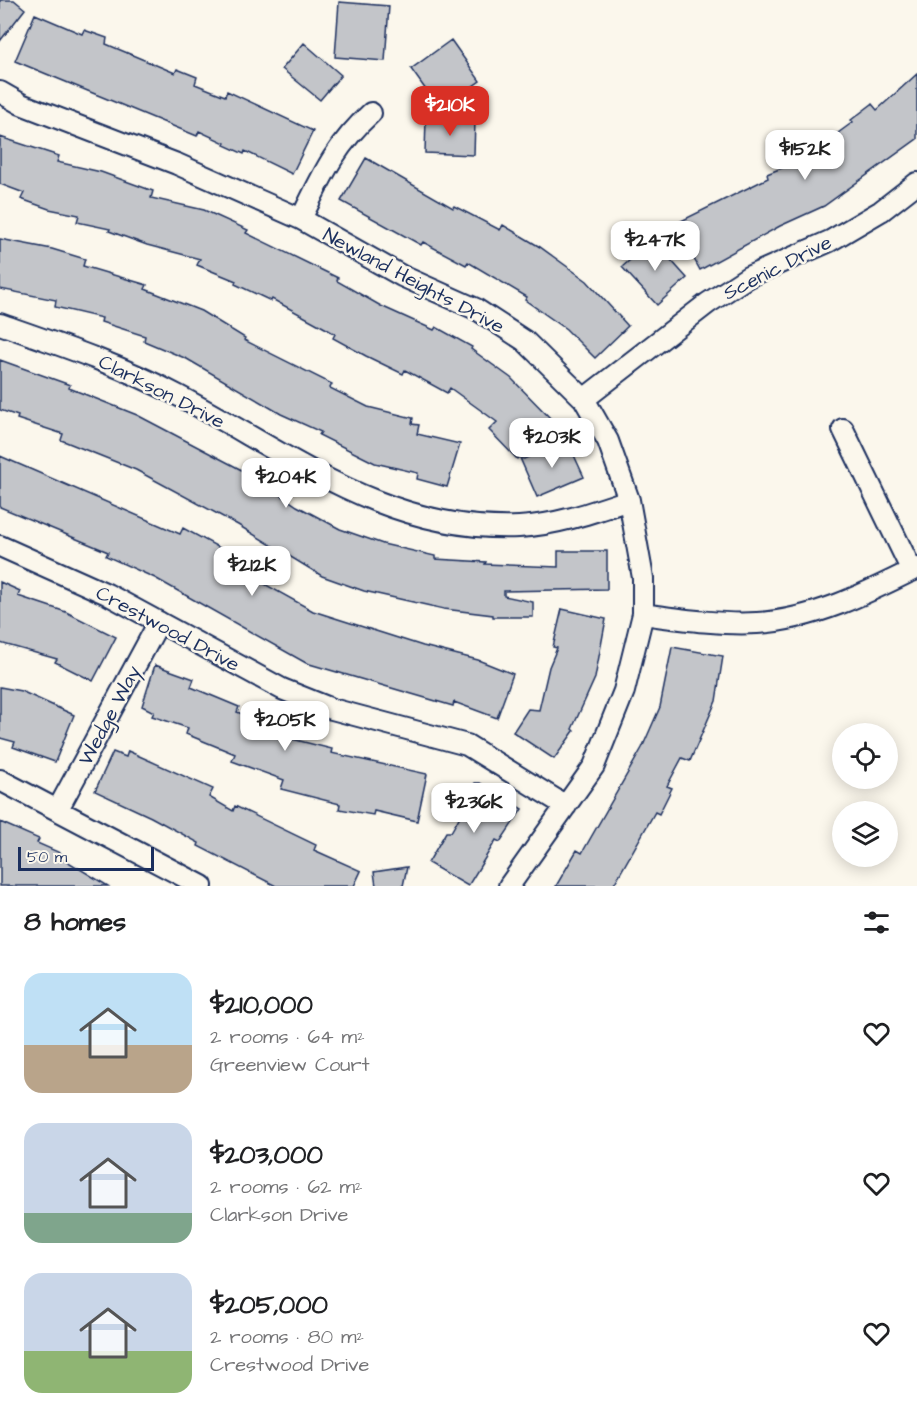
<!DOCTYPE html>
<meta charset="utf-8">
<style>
:root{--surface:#fff;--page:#f6f6f6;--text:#202124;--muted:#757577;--accent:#d93025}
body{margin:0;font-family:"Architects Daughter",sans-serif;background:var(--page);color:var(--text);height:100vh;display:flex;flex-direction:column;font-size:22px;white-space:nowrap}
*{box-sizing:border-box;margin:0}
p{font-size:20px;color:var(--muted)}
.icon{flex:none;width:33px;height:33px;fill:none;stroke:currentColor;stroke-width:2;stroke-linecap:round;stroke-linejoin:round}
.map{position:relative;height:886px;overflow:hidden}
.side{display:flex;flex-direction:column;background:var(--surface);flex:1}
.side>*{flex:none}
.controls{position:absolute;left:832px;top:723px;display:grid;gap:12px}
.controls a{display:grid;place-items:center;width:66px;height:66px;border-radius:50%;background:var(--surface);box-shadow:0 3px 15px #0003;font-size:30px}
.scale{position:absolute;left:18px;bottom:15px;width:136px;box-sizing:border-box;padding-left:6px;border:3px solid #1b2f5e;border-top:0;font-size:16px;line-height:21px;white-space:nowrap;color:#1b2f5e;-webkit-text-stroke:4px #fbf7ec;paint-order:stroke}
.price{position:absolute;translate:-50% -51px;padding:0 14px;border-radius:12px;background:#fff;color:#222;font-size:20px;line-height:39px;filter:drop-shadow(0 2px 3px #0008)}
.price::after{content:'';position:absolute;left:50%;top:36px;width:18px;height:14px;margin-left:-9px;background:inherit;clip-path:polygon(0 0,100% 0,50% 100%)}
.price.active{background:var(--accent);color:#fff}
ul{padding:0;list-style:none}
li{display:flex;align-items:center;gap:18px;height:150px;padding:0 24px}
li span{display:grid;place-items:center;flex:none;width:168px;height:120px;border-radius:18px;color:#555}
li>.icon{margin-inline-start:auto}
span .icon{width:72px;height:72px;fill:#fffc;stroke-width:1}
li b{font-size:26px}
h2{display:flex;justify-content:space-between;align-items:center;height:72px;padding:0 24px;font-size:26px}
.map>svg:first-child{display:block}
</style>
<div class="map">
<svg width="917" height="886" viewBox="0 0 917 886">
<rect width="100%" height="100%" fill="#fbf7ec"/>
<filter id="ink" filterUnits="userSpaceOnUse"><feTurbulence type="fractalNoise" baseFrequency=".0167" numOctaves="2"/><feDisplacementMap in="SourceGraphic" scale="12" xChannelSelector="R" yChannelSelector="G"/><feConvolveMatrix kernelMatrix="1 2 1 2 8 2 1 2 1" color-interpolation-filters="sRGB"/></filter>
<g filter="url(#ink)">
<path fill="#c3c5c9" stroke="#1b2f5e" stroke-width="1.5" d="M 0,0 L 14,0 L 25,9 L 0,41 Z
M 339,2 L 389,6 L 385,61 L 335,57 Z
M 35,14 L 82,34 L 84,30 L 107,38 L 106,44 L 175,73 L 177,69 L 197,77 L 195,84 L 225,96 L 227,91 L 313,131 L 292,174 L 245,151 L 244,154 L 224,145 L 225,143 L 199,131 L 197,136 L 15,61 Z
M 451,40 L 480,81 L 436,112 L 428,100 L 431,97 L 411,69 Z
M 304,43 L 341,75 L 320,100 L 282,69 Z
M 917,74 L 917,139 L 824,206 L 780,226 L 700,270 L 675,224 L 768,178 L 767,174 L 801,160 L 853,122 L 851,120 L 872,104 L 877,110 Z
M 426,119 L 475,120 L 474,155 L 425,153 Z
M 0,137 L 59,156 L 57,162 L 101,172 L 153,191 L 151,198 L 204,210 L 248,230 L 246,233 L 338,278 L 337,281 L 381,306 L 434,330 L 436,327 L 472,347 L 471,349 L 511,378 L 554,422 L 517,459 L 489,430 L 497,422 L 450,388 L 447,393 L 405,370 L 403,374 L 366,356 L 333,338 L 335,334 L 325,328 L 272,299 L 271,301 L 235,284 L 236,281 L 197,265 L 200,259 L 147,245 L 109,231 L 110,229 L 77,222 L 79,215 L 49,209 L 21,199 L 24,193 L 0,184 Z
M 366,158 L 453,208 L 454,206 L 500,230 L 503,225 L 540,247 L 587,281 L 628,326 L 595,358 L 566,329 L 525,300 L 527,297 L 468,262 L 466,265 L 423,242 L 421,245 L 341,201 Z
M 0,239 L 52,249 L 85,259 L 83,266 L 147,285 L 145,289 L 201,311 L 245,338 L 244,340 L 332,384 L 330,388 L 368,407 L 413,418 L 412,424 L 419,425 L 417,434 L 460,444 L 447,487 L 417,479 L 418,473 L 375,463 L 319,435 L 321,432 L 281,414 L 187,359 L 144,341 L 145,336 L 101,322 L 102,318 L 55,307 L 56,300 L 0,289 Z
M 653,240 L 687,278 L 657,305 L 622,267 Z
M 0,360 L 70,385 L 69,388 L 137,415 L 255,477 L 297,506 L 340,529 L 383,544 L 435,556 L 435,559 L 486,562 L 485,564 L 558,567 L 558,551 L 607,551 L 607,589 L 504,591 L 504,596 L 533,602 L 533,617 L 493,617 L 493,615 L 444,609 L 364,591 L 322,576 L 238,525 L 136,470 L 61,440 L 63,434 L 17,419 L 18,416 L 0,410 Z
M 567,440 L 584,477 L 537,497 L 520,458 L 524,459 Z
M 0,456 L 180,534 L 183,528 L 220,548 L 216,557 L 313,611 L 423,646 L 478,660 L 513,674 L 497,718 L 454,702 L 453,706 L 306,663 L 155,578 L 106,556 L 108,552 L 0,507 Z
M 0,582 L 20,591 L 18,596 L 66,612 L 116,637 L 93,681 L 55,662 L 57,659 L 0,643 Z
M 562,609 L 606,619 L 595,678 L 572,729 L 574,731 L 554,759 L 513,732 L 528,709 L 539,710 L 549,667 L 557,648 L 553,647 Z
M 672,647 L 723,656 L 716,701 L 690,761 L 682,758 L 667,786 L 672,788 L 659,814 L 655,812 L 613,886 L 556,886 L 577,850 L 582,853 L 642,748 L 660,707 Z
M 155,665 L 194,679 L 191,687 L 239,707 L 237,712 L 286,730 L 284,737 L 332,749 L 331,753 L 427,774 L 417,821 L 374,811 L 373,815 L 339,809 L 340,804 L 281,789 L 284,780 L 232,761 L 235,754 L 186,734 L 188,728 L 152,716 L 154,712 L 142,706 Z
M 0,687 L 21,691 L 74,715 L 55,762 L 13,747 L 15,742 L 0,738 Z
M 128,751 L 213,789 L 209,797 L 233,811 L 235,806 L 316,845 L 314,850 L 361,871 L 354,886 L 276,886 L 198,846 L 199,843 L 151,817 L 95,791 L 113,752 L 126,757 Z
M 475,783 L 480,783 L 522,809 L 500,842 L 496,840 L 468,886 L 428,863 L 446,832 L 451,832 L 465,807 L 462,805 Z
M 0,822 L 39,839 L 37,843 L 67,856 L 65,860 L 108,886 L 0,886 Z
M 407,867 L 403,886 L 376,886 L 374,872 Z"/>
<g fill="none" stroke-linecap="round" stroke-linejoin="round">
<defs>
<path id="minor" d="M 0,92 L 21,104 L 177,164 L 301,219 L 402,276 L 476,309 L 525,341 L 584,399 L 608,441 L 629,500 L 643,578 L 643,614 L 624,691 L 594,766 L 509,886
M 301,219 C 322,176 334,147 371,113
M 0,324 C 60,345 120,365 177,395 C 288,453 386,533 519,527 C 557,525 593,512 629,500
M 584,399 L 708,303 L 748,277 L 830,241 L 881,211 L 917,183
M 843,429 L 912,571
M 0,546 L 107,594 L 282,689 L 332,709 L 467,745 L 566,806
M 643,614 C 680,619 719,625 757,623 C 813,620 867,593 917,568
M 0,780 L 202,886
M 58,809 L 159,622"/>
</defs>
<use href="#minor" stroke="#1b2f5e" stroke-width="24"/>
<use href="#minor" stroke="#fbf7ec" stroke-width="20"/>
</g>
</g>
<g text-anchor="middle" stroke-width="5" stroke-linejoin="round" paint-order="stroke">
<g font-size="20" fill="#1b2f5e" stroke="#fbf7ec">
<text transform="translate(777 267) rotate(-27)" y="7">Scenic Drive</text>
<text transform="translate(414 280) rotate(28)" y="7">Newland Heights Drive</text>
<text transform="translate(162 391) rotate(27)" y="7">Clarkson Drive</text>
<text transform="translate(168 628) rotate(28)" y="7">Crestwood Drive</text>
<text transform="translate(109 715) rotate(-62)" y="7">Wedge Way</text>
</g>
</g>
</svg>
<div class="controls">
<a><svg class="icon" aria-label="locate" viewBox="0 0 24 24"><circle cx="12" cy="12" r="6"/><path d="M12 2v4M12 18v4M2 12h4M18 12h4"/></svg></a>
<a><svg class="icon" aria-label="layers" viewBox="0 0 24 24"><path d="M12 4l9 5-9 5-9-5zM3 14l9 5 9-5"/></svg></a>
</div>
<div class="scale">50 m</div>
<b class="price active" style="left:450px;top:137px">$210K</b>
<b class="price" style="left:805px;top:181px">$152K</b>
<b class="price" style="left:655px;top:272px">$247K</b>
<b class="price" style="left:552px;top:469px">$203K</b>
<b class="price" style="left:286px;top:509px">$204K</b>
<b class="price" style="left:252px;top:597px">$212K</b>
<b class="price" style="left:285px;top:752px">$205K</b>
<b class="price" style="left:474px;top:834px">$236K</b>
</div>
<section class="side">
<h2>8 homes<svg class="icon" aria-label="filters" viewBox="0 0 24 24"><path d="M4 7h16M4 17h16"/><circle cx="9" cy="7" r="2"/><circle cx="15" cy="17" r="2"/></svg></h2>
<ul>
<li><span style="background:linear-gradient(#bfe0f5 60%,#b9a48a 0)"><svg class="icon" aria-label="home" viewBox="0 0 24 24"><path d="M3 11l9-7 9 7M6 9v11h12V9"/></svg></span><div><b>$210,000</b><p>2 rooms · 64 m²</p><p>Greenview Court</p></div><svg class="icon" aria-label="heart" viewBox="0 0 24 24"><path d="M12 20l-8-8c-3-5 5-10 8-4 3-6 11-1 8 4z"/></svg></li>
<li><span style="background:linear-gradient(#c9d6e8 75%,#7fa58c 0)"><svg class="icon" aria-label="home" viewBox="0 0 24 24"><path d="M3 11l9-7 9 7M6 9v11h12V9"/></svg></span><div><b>$203,000</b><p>2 rooms · 62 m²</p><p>Clarkson Drive</p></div><svg class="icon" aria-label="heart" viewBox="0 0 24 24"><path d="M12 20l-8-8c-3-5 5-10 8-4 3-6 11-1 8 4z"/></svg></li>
<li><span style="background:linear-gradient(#c9d6e8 65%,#8fb573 0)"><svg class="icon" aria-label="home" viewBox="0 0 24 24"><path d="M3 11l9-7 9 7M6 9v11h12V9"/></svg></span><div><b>$205,000</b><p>2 rooms · 80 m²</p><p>Crestwood Drive</p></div><svg class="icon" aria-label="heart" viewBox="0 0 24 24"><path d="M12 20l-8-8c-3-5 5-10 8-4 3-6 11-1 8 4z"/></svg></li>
</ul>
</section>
